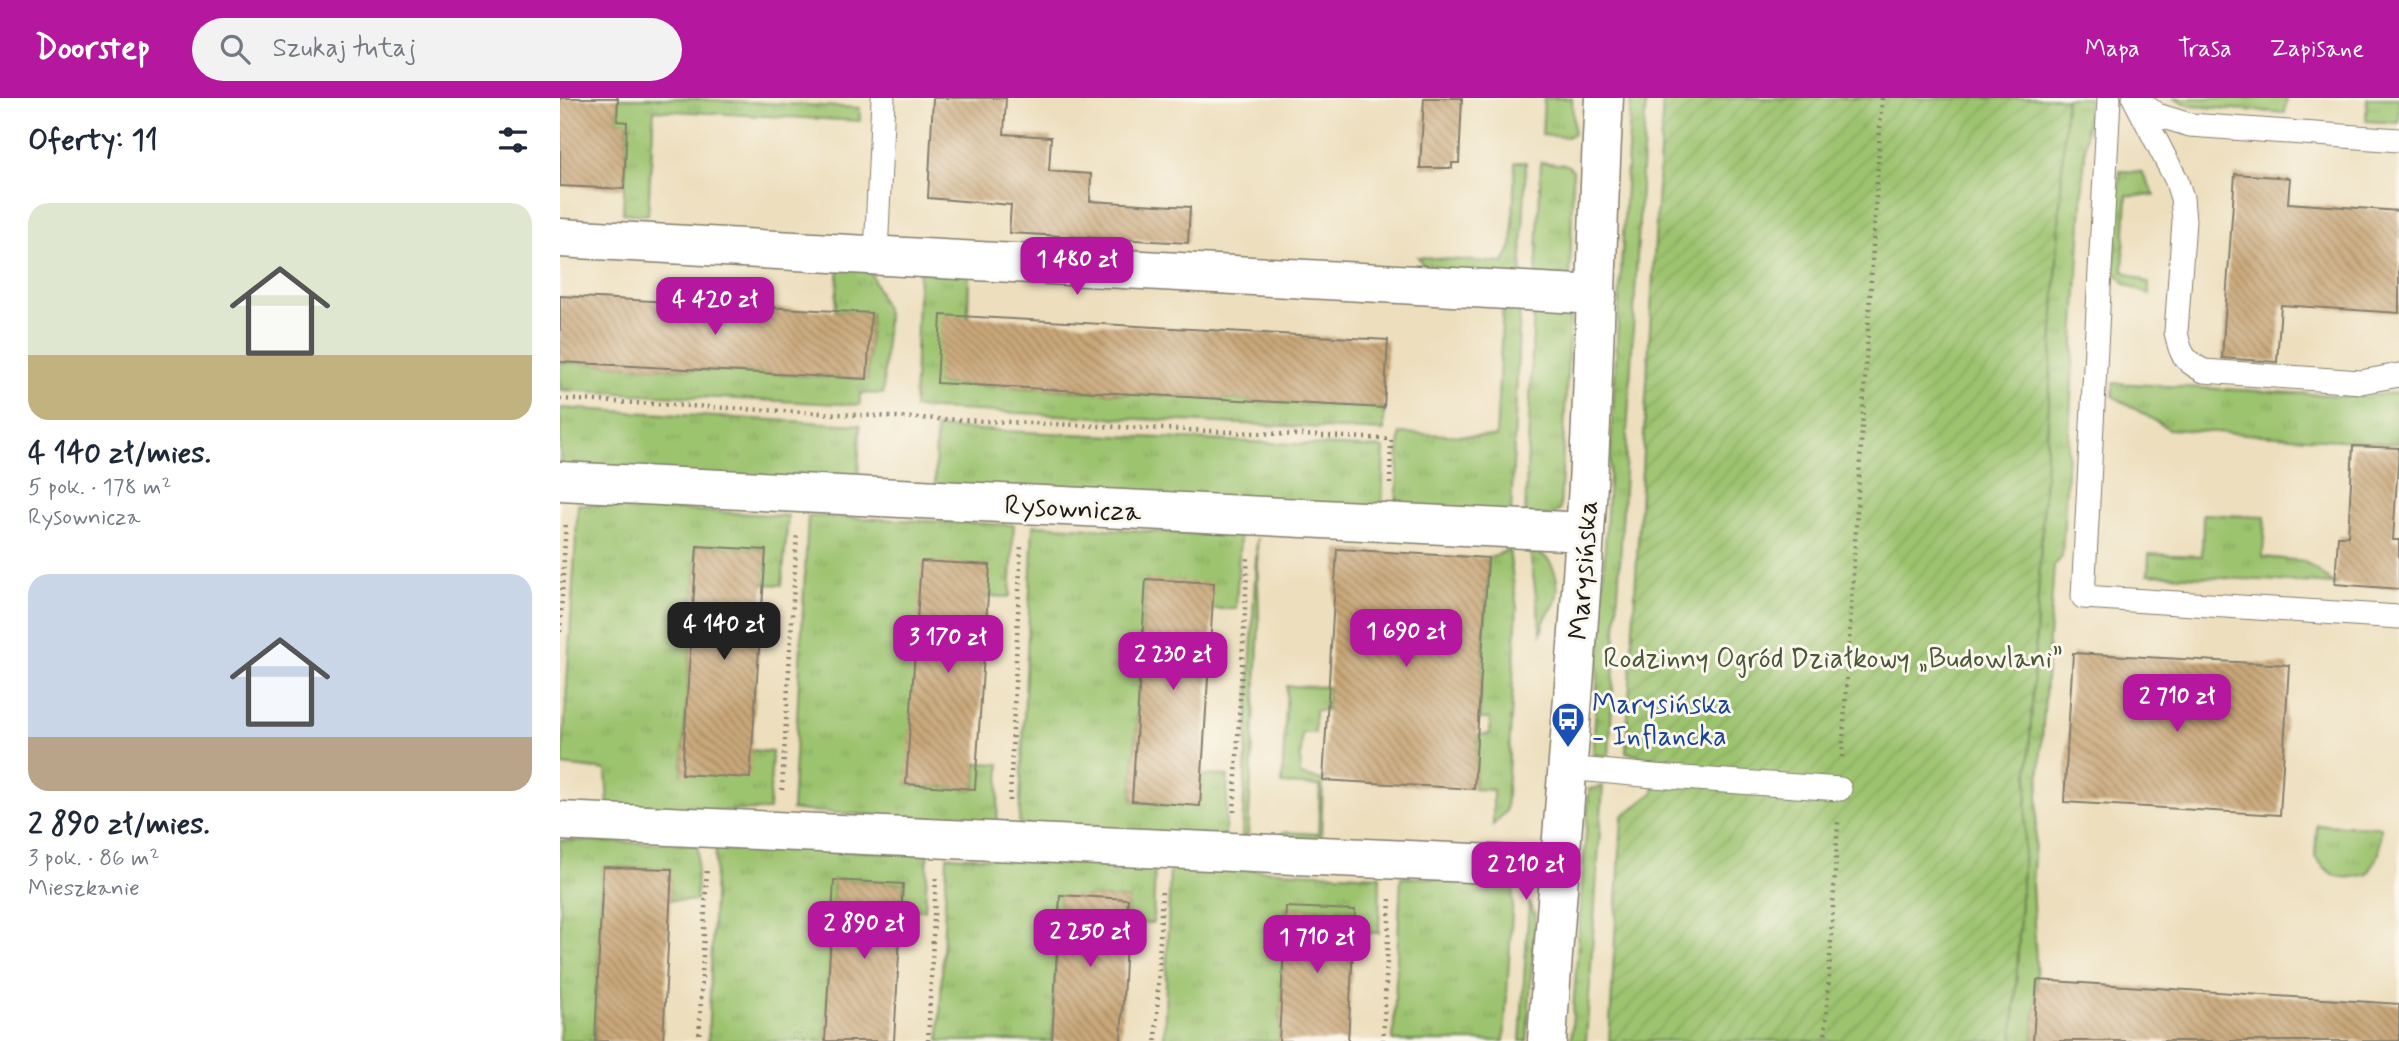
<!DOCTYPE html>
<html lang="pl">
<meta charset="utf-8">
<style>
:root{--surface:#fff;--page:#f2f2f3;--text:#1f2937;--muted:#747a83;--accent:#b5179e}
body{margin:0;font-family:Mynerve,sans-serif;background:var(--page);color:var(--text);height:100vh;display:flex;flex-direction:column;font-size:26px;white-space:nowrap}
*{box-sizing:border-box;margin:0}
p{font-size:23px;color:var(--muted)}
.icon{flex:none;width:38px;height:38px;fill:none;stroke:currentColor;stroke-width:2;stroke-linecap:round;stroke-linejoin:round}
.map{position:relative;flex:1;overflow:hidden}
.side{display:flex;flex-direction:column;background:var(--surface);width:560px}
.side>*{flex:none}
.price{position:absolute;translate:-50% -60px;padding:0 16px;border-radius:14px;background:var(--accent);color:#fff;font-size:23px;line-height:46px;filter:drop-shadow(0 2px 4px #0008)}
.price::after{content:'';position:absolute;left:50%;top:42px;width:21px;height:16px;margin-left:-10px;background:inherit;clip-path:polygon(0 0,100% 0,50% 100%)}
.price.selected{background:#222;color:#fff}
ul{padding:0;list-style:none}
li{display:grid;align-content:center;gap:14px;height:371px;padding:0 28px}
li span{display:grid;place-items:center;height:217px;border-radius:21px;color:#555}
li>.icon{margin-inline-start:auto}
span .icon{width:126px;height:126px;fill:#fffc;stroke-width:1}
li b{font-size:30px}
h2{display:flex;justify-content:space-between;align-items:center;height:84px;padding:0 28px;font-size:30px}
header{display:flex;align-items:center;gap:42px;box-sizing:border-box;height:98px;padding:0 35px;background:var(--accent);color:#fff}
header strong{font-size:33px}
nav{display:flex;gap:38px;margin-inline-start:auto;font-size:24px}
.search{width:490px;height:63px;background:var(--page);display:flex;align-items:center;gap:18px;box-sizing:border-box;padding:0 24px;border-radius:38px;color:var(--muted);font-size:26px}
main{display:flex;flex:1;min-height:0}
.map>svg:first-child{display:block}
</style>
<header>
<strong>Doorstep</strong>
<div class="search"><svg class="icon" aria-label="search" viewBox="0 0 24 24"><circle cx="10" cy="10" r="6"/><path d="M15 15l6 6"/></svg>Szukaj tutaj</div>
<nav><a>Mapa</a><a>Trasa</a><a>Zapisane</a></nav>
</header>
<main>
<section class="side">
<h2>Oferty: 11<svg class="icon" aria-label="filters" viewBox="0 0 24 24"><path d="M4 7h16M4 17h16"/><circle cx="9" cy="7" r="2"/><circle cx="15" cy="17" r="2"/></svg></h2>
<ul>
<li><span style="background:linear-gradient(#dfe7d0 70%,#c2b280 0)"><svg class="icon" aria-label="home" viewBox="0 0 24 24"><path d="M3 11l9-7 9 7M6 9v11h12V9"/></svg></span><div><b>4 140 zł/mies.</b><p>5 pok. · 178 m²</p><p>Rysownicza</p></div></li>
<li><span style="background:linear-gradient(#c9d6e8 75%,#b9a48a 0)"><svg class="icon" aria-label="home" viewBox="0 0 24 24"><path d="M3 11l9-7 9 7M6 9v11h12V9"/></svg></span><div><b>2 890 zł/mies.</b><p>3 pok. · 86 m²</p><p>Mieszkanie</p></div></li>
</ul>
</section>
<div class="map">
<svg width="1839" height="943" viewBox="0 0 1839 943">
<defs>
<pattern id="grass-tufts" width="24" height="20" patternUnits="userSpaceOnUse" patternTransform="scale(1.75)"><rect width="24" height="20" fill="#9cc36e"/><path d="M3 7l-1-3M5 7V3M7 7l1-3M15 17l-1-3M17 17v-4M19 17l1-3" fill="none" stroke="#86a75f"/></pattern>
<pattern id="garden-furrows" width="10" height="10" patternUnits="userSpaceOnUse" patternTransform="scale(1.75)"><rect width="10" height="10" fill="#9cc36e"/><path d="M-1 1l2-2M0 10L10 0M9 11l2-2" fill="none" stroke="#86a75f"/></pattern>
<pattern id="building-back-hatch" width="6" height="6" patternUnits="userSpaceOnUse" patternTransform="scale(1.75)"><rect width="6" height="6" fill="#c9a779"/><path d="M-1 5l2 2M0 0l6 6M5-1l2 2" fill="none" stroke="#a28762"/></pattern>
</defs>
<rect width="100%" height="100%" fill="#fbf7ec"/>
<filter id="ink" filterUnits="userSpaceOnUse"><feTurbulence type="fractalNoise" baseFrequency=".0143" numOctaves="2"/><feDisplacementMap in="SourceGraphic" scale="14" xChannelSelector="R" yChannelSelector="G"/><feConvolveMatrix kernelMatrix="1 2 1 2 8 2 1 2 1" color-interpolation-filters="sRGB"/></filter>
<filter id="wash" filterUnits="userSpaceOnUse"><feTurbulence type="fractalNoise" baseFrequency=".00686" numOctaves="4" result="noise"/><feDisplacementMap in="SourceGraphic" scale="28" xChannelSelector="R" yChannelSelector="G"/><feGaussianBlur stdDeviation="1.57" result="paint"/><feColorMatrix in="noise" values="0 0 0 0 0 0 0 0 0 0 0 0 0 0 0 0 0 1.4 0 .05"/><feComposite in="paint" operator="in"/></filter>
<g filter="url(#wash)">
<rect width="100%" height="100%" fill="#eddfbe"/>
<path fill="url(#grass-tufts)" stroke="#5c7045" stroke-width="2" d="M 58,0 L 116,0 L 300,10 L 300,23 L 94,12 L 88,117 L 63,115 L 67,25 L 57,23 Z
M 984,0 L 1012,0 L 1014,35 L 1007,39 L 982,37 Z
M 1071,0 L 1086,0 L 1049,658 L 1033,657 Z
M 1506,0 L 1528,0 L 1502,459 L 1494,468 L 1472,786 L 1477,882 L 1473,943 L 1453,943 Z
M 1613,0 L 1727,0 L 1725,15 L 1631,8 Z
M 1807,0 L 1839,0 L 1839,25 L 1806,23 Z
M 955,64 L 966,64 L 961,180 L 868,175 L 858,159 L 944,165 L 952,148 Z
M 981,64 L 1007,67 L 1013,72 L 1010,178 L 976,181 Z
M 1560,73 L 1582,74 L 1595,98 L 1567,97 L 1563,173 L 1589,185 L 1589,197 L 1565,186 L 1554,172 Z
M 279,169 L 309,170 L 327,216 L 323,296 L 300,295 L 300,307 L 0,292 L 0,264 L 307,281 L 311,216 L 275,213 Z
M 359,174 L 409,176 L 408,219 L 378,285 L 824,310 L 824,333 L 354,310 Z
M 943,208 L 960,209 L 951,416 L 836,410 L 840,335 L 936,339 Z
M 974,209 L 999,210 L 1010,218 L 1000,412 L 992,418 L 965,416 Z
M 1554,285 L 1805,299 L 1839,294 L 1839,346 L 1609,331 L 1553,298 Z
M 0,310 L 300,327 L 298,386 L 0,369 Z
M 376,330 L 824,350 L 822,412 L 375,389 Z
M 18,406 L 228,418 L 222,487 L 203,486 L 205,452 L 137,448 L 122,675 L 192,652 L 212,654 L 209,712 L 118,713 L 48,710 L 46,672 L 2,667 Z
M 1643,416 L 1705,419 L 1703,459 L 1744,463 L 1775,486 L 1588,476 L 1589,456 L 1642,458 Z
M 248,418 L 454,427 L 450,499 L 428,498 L 346,686 L 415,691 L 417,665 L 440,666 L 437,725 L 232,712 Z
M 473,427 L 680,438 L 676,511 L 652,511 L 586,481 L 572,703 L 639,707 L 642,677 L 668,678 L 665,738 L 459,727 Z
M 697,440 L 699,529 L 688,739 L 682,739 Z
M 949,452 L 957,510 L 946,713 L 933,727 L 933,692 L 914,691 L 918,637 L 930,636 L 930,621 L 919,621 L 928,460 Z
M 970,454 C 994,454 1002,485 995,505 C 993,510 988,515 986,519 C 984,524 983,530 981,535 Z
M 727,588 L 769,589 L 767,612 L 755,612 L 755,635 L 742,635 L 740,677 L 763,682 L 761,742 L 718,739 L 724,734 L 758,736 L 760,688 L 722,686 Z
M 1043,688 L 1026,943 L 1011,943 L 1029,691 Z
M 1757,727 L 1821,729 L 1819,756 L 1808,776 C 1781,783 1773,781 1755,759 Z
M 0,742 L 138,747 L 136,803 L 110,802 L 111,771 L 43,769 L 35,943 L 0,943 Z
M 156,748 L 368,756 L 365,812 L 342,811 L 343,786 L 274,782 L 265,943 L 148,943 Z
M 387,758 L 595,767 L 593,825 L 567,826 L 568,801 L 500,798 L 492,943 L 379,943 Z
M 610,768 L 820,778 L 819,835 L 793,835 L 794,812 L 726,809 L 719,943 L 604,943 Z
M 841,779 L 954,784 L 944,943 L 833,943 Z
M 969,805 L 975,817 L 967,943 L 960,943 Z"/>
<path fill="url(#garden-furrows)" stroke="#5c7045" stroke-width="2" d="M 1103,0 L 1506,0 L 1453,943 L 1049,943 L 1062,718 L 1093,695 L 1095,663 L 1066,654 Z"/>
<g id="blocks">
<path fill="url(#building-back-hatch)" d="M 0,0 L 58,0 L 57,23 L 67,24 L 64,91 L 0,88 Z
M 373,0 L 446,0 L 444,36 L 491,39 L 489,73 L 531,76 L 530,103 L 630,109 L 628,145 L 449,135 L 451,107 L 368,100 Z
M 864,0 L 902,0 L 899,65 L 892,65 L 892,70 L 860,70 Z
M 1675,76 L 1730,80 L 1728,105 L 1839,113 L 1839,215 L 1721,207 L 1717,264 L 1662,260 Z
M 0,198 L 311,215 L 307,281 L 0,264 Z
M 381,217 L 828,242 L 824,310 L 377,285 Z
M 1793,348 L 1839,350 L 1833,442 L 1839,442 L 1839,491 L 1775,486 L 1778,438 L 1788,438 Z
M 137,448 L 206,452 L 190,680 L 122,676 Z
M 777,451 L 928,460 L 914,691 L 763,682 Z
M 361,463 L 430,467 L 415,691 L 346,686 Z
M 586,481 L 654,485 L 640,708 L 572,703 Z
M 1513,555 L 1729,567 L 1720,717 L 1504,704 Z
M 43,769 L 112,771 L 103,943 L 35,943 Z
M 274,782 L 343,786 L 334,943 L 265,943 Z
M 500,797 L 568,801 L 561,943 L 492,943 Z
M 726,809 L 795,812 L 788,943 L 719,943 Z
M 1477,882 L 1839,906 L 1839,943 L 1473,943 Z"/>
</g>
</g>
<g filter="url(#ink)">
<use href="#blocks" fill-opacity="0" stroke="#847e6d" stroke-width="2"/>
<g fill="none" stroke-linecap="round" stroke-linejoin="round">
<defs>
<path id="service" d="M 1549,0 L 1523,499 L 1839,519
M 1574,0 L 1616,81 L 1622,100 L 1624,123 L 1616,234 C 1620,256 1624,263 1644,273 L 1801,284 L 1839,277
M 1578,2 L 1597,17 L 1630,27 L 1839,42
M 316,157 L 323,0
M 1007,670 L 1094,678 L 1280,691"/>
<path id="minor" d="M 0,140 L 1037,197
M 0,383 L 1025,434
M 0,723 L 998,769
M 987,943 C 998,773 1014,604 1025,435 C 1035,290 1036,145 1044,0"/>
</defs>
<use href="#service" stroke="#847e6d" stroke-width="25"/>
<use href="#minor" stroke="#847e6d" stroke-width="41"/>
<path stroke="#847e6d" stroke-width="4.5" stroke-dasharray="2 5" stroke-linecap="butt" d="M 0,301 L 335,319 L 831,341 L 830,386
M 0,534 L 6,423
M 1282,659 L 1322,0
M 222,692 L 237,435
M 450,703 L 461,446
M 674,714 L 688,457
M 139,943 L 147,769
M 368,943 L 376,779
M 596,943 L 602,790
M 823,943 L 830,801
M 1265,943 L 1278,724"/>
<use href="#service" stroke="#fff" stroke-width="23"/>
<use href="#minor" stroke="#fff" stroke-width="38"/>
</g>
</g>
<defs>
<symbol id="bus-pin" viewBox="-11 -11 22 30"><path d="M0 17L-7.5 6A9.5 9.5 0 1 1 7.5 6Z" fill="#1a4fb4" stroke="#fbf7ec"/><path d="M-5-6H5V4H4V6H2V4H-2V6H-4V4H-5ZM-3.5-4V0h7V-4ZM-3.5 1.2v1.5H-2V1.2ZM2 1.2v1.5H3.5V1.2Z" fill="#fff"/></symbol>
</defs>
<g fill-rule="evenodd">
<use href="#bus-pin" x="989" y="602" width="38" height="52"/>
</g>
<g text-anchor="middle" stroke-width="6" stroke-linejoin="round" paint-order="stroke">
<g font-size="28" fill="#1c1c1c" stroke="#fbf7ec">
<text transform="translate(513 409) rotate(3)" y="10">Rysownicza</text>
<text transform="translate(1022 472) rotate(-86)" y="10">Marysińska</text>
</g>
<g font-size="28" fill="#495639" stroke="#fbf7ec">
<text x="1273" y="569">Rodzinny Ogród Działkowy „Budowlani”</text>
</g>
<g font-size="28" fill="#164399" stroke="#fbf7ec" text-anchor="start">
<text x="1032" y="615">Marysińska<tspan x="1032" dy="32">- Inflancka</tspan></text>
</g>
</g>
</svg>
<b class="price" style="left:517px;top:199px">1 480 zł</b>
<b class="price" style="left:155px;top:239px">4 420 zł</b>
<b class="price selected" style="left:164px;top:564px">4 140 zł</b>
<b class="price" style="left:846px;top:571px">1 690 zł</b>
<b class="price" style="left:388px;top:577px">3 170 zł</b>
<b class="price" style="left:613px;top:594px">2 230 zł</b>
<b class="price" style="left:1617px;top:636px">2 710 zł</b>
<b class="price" style="left:966px;top:804px">2 210 zł</b>
<b class="price" style="left:304px;top:863px">2 890 zł</b>
<b class="price" style="left:530px;top:871px">2 250 zł</b>
<b class="price" style="left:757px;top:877px">1 710 zł</b>
</div>
</main>
